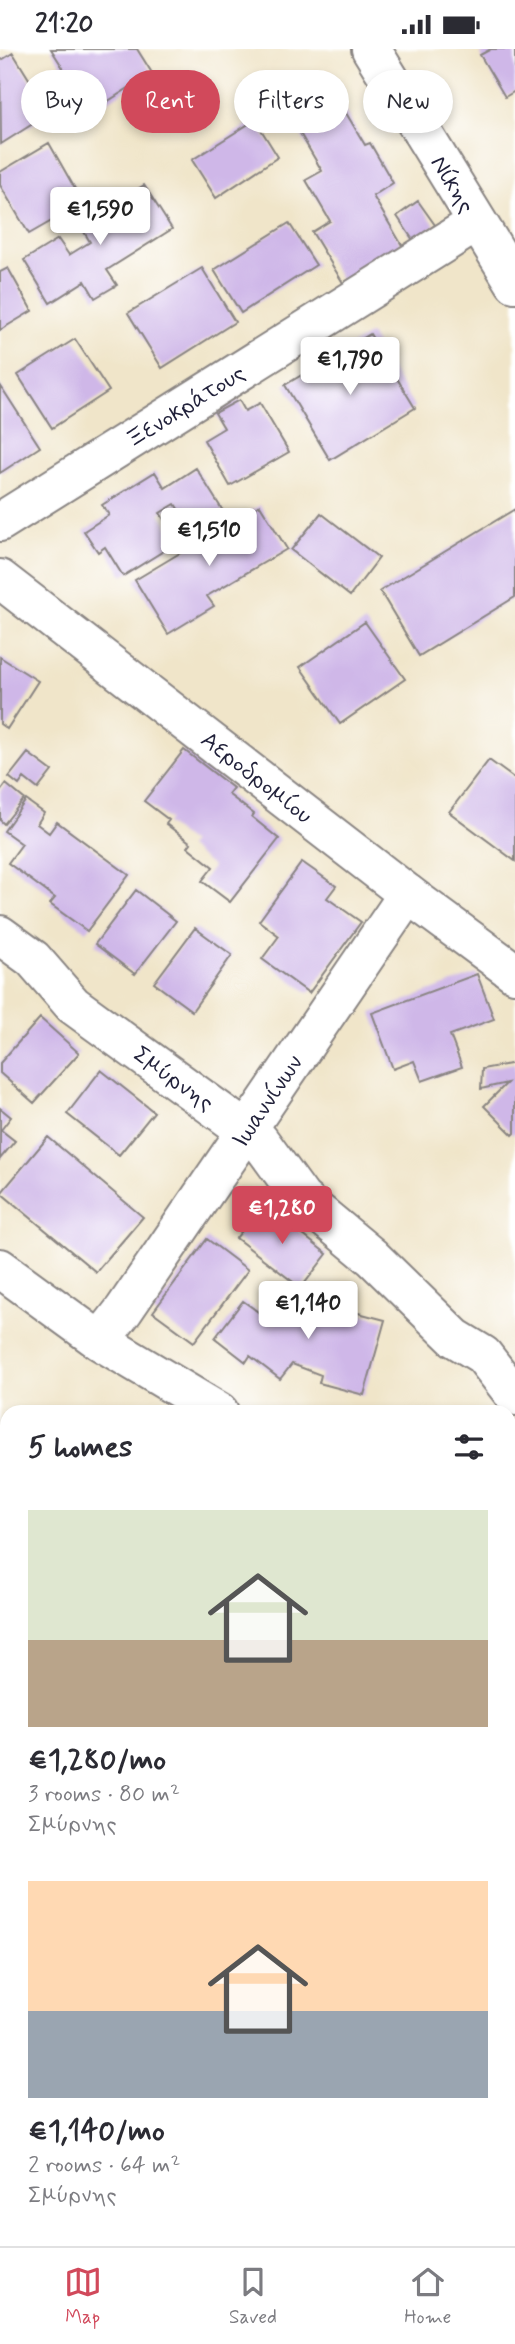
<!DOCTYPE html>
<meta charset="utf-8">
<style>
:root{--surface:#fff;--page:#f2f2f3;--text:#2b2b33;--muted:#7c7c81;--line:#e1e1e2;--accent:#d1495b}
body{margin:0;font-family:Mynerve,sans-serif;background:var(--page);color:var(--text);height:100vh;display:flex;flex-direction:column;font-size:26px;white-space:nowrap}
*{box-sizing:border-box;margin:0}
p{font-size:23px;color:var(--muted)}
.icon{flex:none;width:38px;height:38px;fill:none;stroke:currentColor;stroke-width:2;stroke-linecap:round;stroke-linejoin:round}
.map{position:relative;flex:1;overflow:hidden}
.drawer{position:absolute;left:0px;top:1356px;width:516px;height:842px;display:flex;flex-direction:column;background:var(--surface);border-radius:21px 21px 0 0;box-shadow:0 4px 10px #0003}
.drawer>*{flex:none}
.hud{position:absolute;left:21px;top:21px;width:474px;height:63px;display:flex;gap:14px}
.price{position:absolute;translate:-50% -60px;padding:0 16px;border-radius:7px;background:#fff;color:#222;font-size:23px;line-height:46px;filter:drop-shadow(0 2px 4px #0008)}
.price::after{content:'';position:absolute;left:50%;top:42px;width:21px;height:16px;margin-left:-10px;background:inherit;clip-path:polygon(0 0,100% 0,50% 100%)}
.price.current{background:var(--accent);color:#fff}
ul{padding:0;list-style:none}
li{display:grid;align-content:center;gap:14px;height:371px;padding:0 28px}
li span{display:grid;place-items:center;height:217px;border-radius:0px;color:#555}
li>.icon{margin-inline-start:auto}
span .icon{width:126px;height:126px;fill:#fffc;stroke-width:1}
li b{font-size:30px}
h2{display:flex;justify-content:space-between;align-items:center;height:84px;padding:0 28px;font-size:30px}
.tag{padding:0 24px;border-radius:32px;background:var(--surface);box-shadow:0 4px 10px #0003;font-size:24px;line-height:63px}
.tag.current{background:var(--accent);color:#fff}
.status{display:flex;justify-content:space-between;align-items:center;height:49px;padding:0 35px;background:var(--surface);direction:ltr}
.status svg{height:19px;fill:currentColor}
.menu{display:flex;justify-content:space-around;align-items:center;height:98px;border-top:2px solid var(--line);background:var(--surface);font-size:19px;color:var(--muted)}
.menu a{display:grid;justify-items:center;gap:4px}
.menu .current{color:var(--accent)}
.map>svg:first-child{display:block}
</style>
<div class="status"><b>21:20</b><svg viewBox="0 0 49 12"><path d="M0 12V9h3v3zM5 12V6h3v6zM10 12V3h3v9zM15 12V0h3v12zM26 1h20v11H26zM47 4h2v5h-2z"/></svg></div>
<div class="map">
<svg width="515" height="2197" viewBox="0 0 515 2197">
<rect width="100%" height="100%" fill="#fff"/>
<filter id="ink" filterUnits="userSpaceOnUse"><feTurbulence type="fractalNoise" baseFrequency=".0143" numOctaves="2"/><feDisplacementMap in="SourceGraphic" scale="14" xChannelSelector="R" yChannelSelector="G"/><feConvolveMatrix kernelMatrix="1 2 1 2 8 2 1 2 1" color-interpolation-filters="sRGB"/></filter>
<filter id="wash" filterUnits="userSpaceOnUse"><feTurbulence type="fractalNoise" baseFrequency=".00686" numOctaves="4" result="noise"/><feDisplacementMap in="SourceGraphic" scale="28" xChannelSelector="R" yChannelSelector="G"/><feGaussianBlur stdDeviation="1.57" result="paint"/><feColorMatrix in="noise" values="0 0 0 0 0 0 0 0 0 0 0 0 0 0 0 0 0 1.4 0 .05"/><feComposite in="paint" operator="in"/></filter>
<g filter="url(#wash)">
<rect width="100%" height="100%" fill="#f0e5c9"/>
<path fill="#7fd89d" stroke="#507d6c" stroke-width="2" d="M 7,2191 L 312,2191 L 302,2197 L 0,2197 Z"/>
<g id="blocks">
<path fill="#cfb7e8" d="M 51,0 L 137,0 L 152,24 L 91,63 Z
M 491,0 L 515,0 L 515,42 L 505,48 L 480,6 Z
M 13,4 L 50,64 L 1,95 L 0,12 Z
M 327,32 L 365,96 L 370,94 L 393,134 L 373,147 L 403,198 L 343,234 L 312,183 L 330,172 L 306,131 L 322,122 L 284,57 Z
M 255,71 L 278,108 L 216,149 L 192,111 Z
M 49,94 L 83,154 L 29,185 L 0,136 L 0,123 Z
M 144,136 L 172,180 L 107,221 L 117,236 L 95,249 L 85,232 L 50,254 L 24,211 L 58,190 L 69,206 L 90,193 L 80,176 Z
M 418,152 L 435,176 L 413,191 L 397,167 Z
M 289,174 L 316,216 L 241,264 L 214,221 Z
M 8,219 L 32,262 L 0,281 L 0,223 Z
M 202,219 L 235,273 L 162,319 L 128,264 Z
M 370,285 L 415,359 L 330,411 L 285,336 Z
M 75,290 L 109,342 L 52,379 L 18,326 Z
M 0,336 L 40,398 L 0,424 Z
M 239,351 L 245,362 L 260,354 L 289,403 L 230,437 L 204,391 L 224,379 L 215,364 Z
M 196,419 L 223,462 L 192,482 L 175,455 L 160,464 L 178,493 L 123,527 L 105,498 L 98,503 L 84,482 L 109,466 L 102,456 L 155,423 L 165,439 Z
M 260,456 L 287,500 L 207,547 L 214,557 L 168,585 L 135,531 Z
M 515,460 L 515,548 L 419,607 L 380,542 Z
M 321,464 L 379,509 L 350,547 L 291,501 Z
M 365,573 L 405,630 L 340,675 L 300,618 Z
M 0,608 L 38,632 L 7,680 L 0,675 Z
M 184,701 L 233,739 L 228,745 L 254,765 L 252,768 L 279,790 L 230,853 L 202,832 L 213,818 L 188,798 L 191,794 L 166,775 L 169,771 L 144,752 Z
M 28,704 L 52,722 L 38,740 L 24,729 L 19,736 L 9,728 Z
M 489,711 L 515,730 L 515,812 L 449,763 Z
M 6,735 L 24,750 L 4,775 L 0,771 L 0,743 Z
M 26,751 L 44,764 L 37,775 L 49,784 L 57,773 L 129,826 L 87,882 L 50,855 L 55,849 L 8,814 L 22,795 L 4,782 Z
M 302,813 L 336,837 L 327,849 L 361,873 L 309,944 L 262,910 L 279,887 L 259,872 Z
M 136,841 L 176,872 L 135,925 L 95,895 Z
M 195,879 L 232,906 L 192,962 L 154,934 Z
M 477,925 L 494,970 L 450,986 L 462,1018 L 422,1032 L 414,1012 L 393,1020 L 372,964 Z
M 40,969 L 79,1004 L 34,1054 L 0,1024 L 0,1014 Z
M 515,1014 L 515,1084 L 513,1086 L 484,1057 L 507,1034 L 481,1040 L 482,1020 Z
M 101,1021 L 154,1063 L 119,1106 L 67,1065 Z
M 0,1059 L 11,1068 L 1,1081 L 15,1092 L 0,1110 Z
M 48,1088 L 143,1168 L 96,1223 L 1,1144 Z
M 264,1155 L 327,1205 L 301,1239 L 236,1189 Z
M 207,1190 L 248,1221 L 194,1293 L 153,1263 Z
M 302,1239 L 332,1262 L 329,1267 L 337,1267 L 339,1259 L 385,1271 L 364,1346 L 319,1334 L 321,1326 L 292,1315 L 280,1330 L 250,1307 L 246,1313 L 215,1289 L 243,1252 L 275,1275 Z
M 0,1437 L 7,1443 L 7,1461 L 0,1470 Z
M 509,1468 L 515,1469 L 515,1532 L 509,1531 Z
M 509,1540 L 515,1540 L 515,1683 L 513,1683 L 511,1721 L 509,1721 Z
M 0,1591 L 7,1597 L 7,1649 L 0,1643 Z
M 509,1730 L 515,1731 L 515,1807 L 509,1820 Z
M 7,1799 L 7,1881 L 0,1876 L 0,1809 Z
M 509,1919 L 515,1919 L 515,1979 L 509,1978 Z
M 0,1975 L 7,1978 L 7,2037 L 0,2035 Z
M 515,2142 L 515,2197 L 466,2197 L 465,2191 L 509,2191 L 509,2144 Z
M 423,2191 L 437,2191 L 441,2197 L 413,2197 Z"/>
</g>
</g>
<g filter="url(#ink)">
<use href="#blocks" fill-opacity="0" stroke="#898482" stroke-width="2"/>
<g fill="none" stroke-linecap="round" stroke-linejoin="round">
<defs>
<path id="minor" d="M 371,0 L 515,234
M 0,473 L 476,174
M 0,886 L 33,910 L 73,956 L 259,1091 L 302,1150 L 372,1208 L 455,1289 L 483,1306 L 515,1347
M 0,1219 L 100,1292 L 219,1363
M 100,1292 L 124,1261 L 408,845
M 509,1408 L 515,1408
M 0,1919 L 7,1921
M 509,1989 L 515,1989
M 509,2111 L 515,2110
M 0,2186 L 7,2187
M 343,2197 L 352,2191"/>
<path id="tertiary" d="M 0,530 L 408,845 L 515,924"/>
</defs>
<use href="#minor" stroke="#898482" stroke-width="42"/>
<use href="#tertiary" stroke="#898482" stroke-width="42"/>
<use href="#minor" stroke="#fff" stroke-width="38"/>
<use href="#tertiary" stroke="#fff" stroke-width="38"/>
</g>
</g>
<g text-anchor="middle" stroke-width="7" stroke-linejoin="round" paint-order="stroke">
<g font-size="24" fill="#22223b" stroke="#fff">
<text transform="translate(453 135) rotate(59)" y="8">Νίκης</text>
<text transform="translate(185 357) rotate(-32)" y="8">Ξενοκράτους</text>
<text transform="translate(257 728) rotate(38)" y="8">Αεροδρομίου</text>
<text transform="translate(174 1029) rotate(36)" y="8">Σμύρνης</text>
<text transform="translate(267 1052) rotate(-56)" y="8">Ιωαννίνων</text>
</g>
</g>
</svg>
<b class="price" style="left:100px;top:198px">€1,590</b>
<b class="price" style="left:350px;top:348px">€1,790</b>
<b class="price" style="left:209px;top:519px">€1,510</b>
<b class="price current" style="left:282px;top:1197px">€1,280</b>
<b class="price" style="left:308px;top:1292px">€1,140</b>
<div class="hud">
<a class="tag">Buy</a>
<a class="tag current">Rent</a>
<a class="tag">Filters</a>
<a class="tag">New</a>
</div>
<section class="drawer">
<h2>5 homes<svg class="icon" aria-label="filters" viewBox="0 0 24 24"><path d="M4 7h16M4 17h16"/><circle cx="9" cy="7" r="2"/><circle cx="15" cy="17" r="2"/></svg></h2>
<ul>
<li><span style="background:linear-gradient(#dfe7d0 60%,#b9a48a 0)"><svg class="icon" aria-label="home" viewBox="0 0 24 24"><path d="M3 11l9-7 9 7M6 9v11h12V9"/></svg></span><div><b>€1,280/mo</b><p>3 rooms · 80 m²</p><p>Σμύρνης</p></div></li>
<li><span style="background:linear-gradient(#ffd9b3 60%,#9aa5b1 0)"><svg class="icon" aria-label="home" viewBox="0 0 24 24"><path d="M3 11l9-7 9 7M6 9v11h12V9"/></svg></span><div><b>€1,140/mo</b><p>2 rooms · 64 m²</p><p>Σμύρνης</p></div></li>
</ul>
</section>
</div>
<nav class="menu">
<a class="current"><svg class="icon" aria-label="map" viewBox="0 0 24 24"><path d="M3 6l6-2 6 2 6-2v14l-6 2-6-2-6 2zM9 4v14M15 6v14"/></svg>Map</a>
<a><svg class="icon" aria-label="saved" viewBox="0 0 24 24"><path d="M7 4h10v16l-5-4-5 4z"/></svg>Saved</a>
<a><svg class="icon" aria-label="home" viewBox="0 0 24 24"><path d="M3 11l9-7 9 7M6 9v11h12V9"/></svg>Home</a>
</nav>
